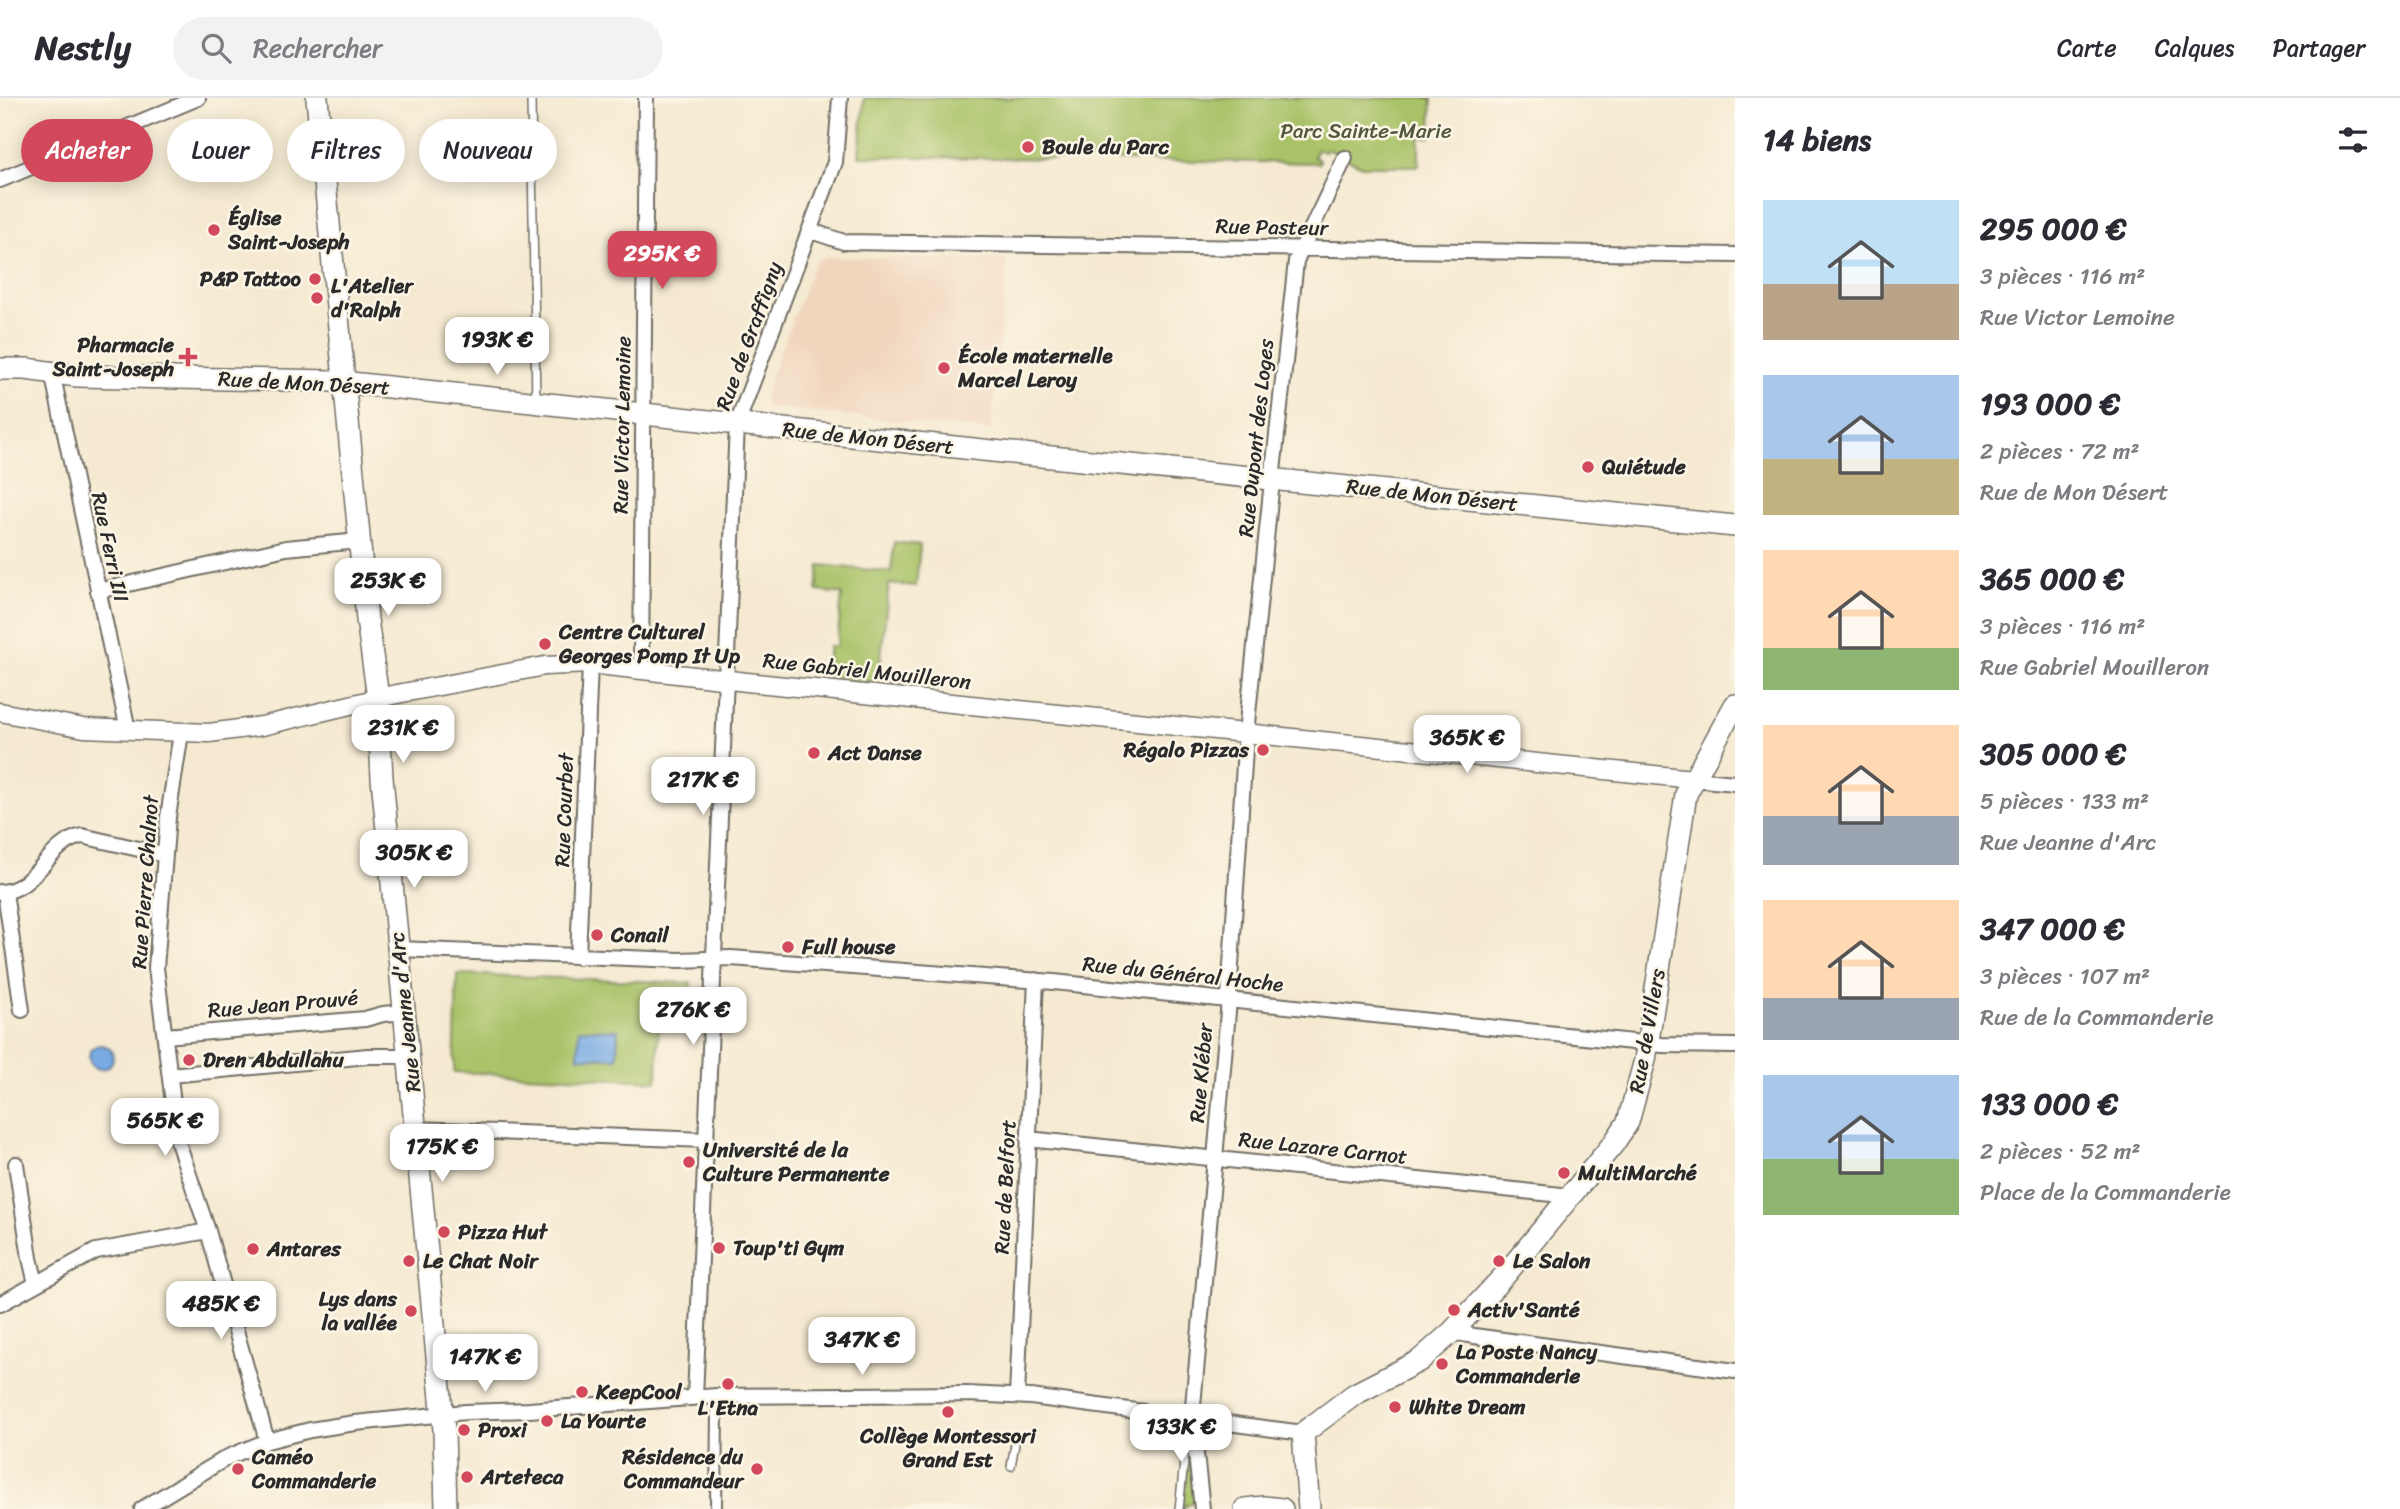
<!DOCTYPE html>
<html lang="fr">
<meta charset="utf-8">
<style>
:root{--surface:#fff;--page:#f2f2f3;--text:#2b2b33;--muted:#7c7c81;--line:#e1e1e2;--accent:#d1495b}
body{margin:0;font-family:Sriracha,sans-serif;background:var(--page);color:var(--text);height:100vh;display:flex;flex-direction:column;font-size:26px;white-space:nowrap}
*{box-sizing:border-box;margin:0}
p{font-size:23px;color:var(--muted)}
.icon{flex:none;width:38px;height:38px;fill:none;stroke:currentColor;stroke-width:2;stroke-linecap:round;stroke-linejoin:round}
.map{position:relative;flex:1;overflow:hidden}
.panel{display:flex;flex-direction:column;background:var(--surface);width:665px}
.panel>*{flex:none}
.top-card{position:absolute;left:21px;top:21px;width:665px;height:63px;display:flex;gap:14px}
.price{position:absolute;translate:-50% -60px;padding:0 16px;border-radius:14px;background:#fff;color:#222;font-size:23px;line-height:46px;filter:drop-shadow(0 2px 4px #0008)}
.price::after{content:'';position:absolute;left:50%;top:42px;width:21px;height:16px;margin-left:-10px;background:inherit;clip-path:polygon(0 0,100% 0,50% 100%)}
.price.active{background:var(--accent);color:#fff}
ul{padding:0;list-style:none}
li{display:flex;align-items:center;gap:21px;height:175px;padding:0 28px}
li span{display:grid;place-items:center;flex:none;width:196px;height:140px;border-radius:0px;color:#555}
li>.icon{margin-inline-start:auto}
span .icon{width:84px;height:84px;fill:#fffc;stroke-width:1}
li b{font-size:30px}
h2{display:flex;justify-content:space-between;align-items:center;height:84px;padding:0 28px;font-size:30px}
.chip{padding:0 24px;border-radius:32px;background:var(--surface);box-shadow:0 4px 18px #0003;font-size:24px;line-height:63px}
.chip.active{background:var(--accent);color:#fff}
header{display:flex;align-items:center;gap:42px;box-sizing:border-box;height:98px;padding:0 35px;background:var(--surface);border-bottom:2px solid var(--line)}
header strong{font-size:33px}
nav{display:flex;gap:38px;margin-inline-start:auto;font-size:24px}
.search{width:490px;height:63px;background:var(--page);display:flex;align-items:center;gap:18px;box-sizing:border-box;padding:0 24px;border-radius:38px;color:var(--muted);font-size:26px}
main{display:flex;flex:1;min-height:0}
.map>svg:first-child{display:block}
</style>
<header>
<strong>Nestly</strong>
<div class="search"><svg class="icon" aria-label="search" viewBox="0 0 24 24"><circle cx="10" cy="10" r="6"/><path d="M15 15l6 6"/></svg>Rechercher</div>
<nav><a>Carte</a><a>Calques</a><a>Partager</a></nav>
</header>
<main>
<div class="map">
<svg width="1735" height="1411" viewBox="0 0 1735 1411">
<rect width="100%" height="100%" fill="#fcf5e5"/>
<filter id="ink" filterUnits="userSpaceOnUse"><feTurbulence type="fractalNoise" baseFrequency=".0143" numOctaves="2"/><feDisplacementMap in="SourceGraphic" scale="14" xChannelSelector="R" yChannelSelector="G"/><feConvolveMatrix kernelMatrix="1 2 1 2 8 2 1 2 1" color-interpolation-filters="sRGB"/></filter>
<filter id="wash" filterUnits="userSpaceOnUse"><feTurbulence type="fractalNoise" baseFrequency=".00686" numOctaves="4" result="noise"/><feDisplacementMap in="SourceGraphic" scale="28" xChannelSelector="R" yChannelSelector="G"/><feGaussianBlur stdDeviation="1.57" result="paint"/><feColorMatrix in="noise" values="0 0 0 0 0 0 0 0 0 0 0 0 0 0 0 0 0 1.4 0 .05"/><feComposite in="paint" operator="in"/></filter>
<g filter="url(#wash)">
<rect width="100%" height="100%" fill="#f5ead1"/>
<path fill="#f1d5bd" d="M 823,159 L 1007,161 L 991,333 L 767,309 L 763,302 L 782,248 L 815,164 Z"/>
<path fill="#a9c267" stroke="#6a7649" stroke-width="2" d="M 864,0 L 1432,0 L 1431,39 L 1419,39 L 1419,68 L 1362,68 L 1327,51 L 1325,54 L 1317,51 L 1314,59 L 1320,62 L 1319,65 L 859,58 Z
M 894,444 L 920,447 L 916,488 L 889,486 L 878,585 L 825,578 L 829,548 L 837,548 L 842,496 L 817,493 L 820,467 L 891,474 Z
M 457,876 L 691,885 L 689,913 L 659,916 L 657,983 L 454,974 Z
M 1187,1365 L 1191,1365 L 1196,1402 L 1183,1410 Z"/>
<path fill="#78abe4" stroke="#526b88" stroke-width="2" d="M 579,931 L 618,932 L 617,960 L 578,959 Z
M89 959a12 12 0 1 1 24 0a12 12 0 1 1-24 0Z"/>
</g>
<g filter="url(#ink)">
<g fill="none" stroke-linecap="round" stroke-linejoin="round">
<defs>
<path id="service" d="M 531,1 L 536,303
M 1011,1368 L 1015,1346
M 1179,1411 L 1185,1354 L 1193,1343"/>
<path id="pedestrian" d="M 716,1411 L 717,1311"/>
<path id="minor" d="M 0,82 L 198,0
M 811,133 L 844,144 L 1735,157
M 52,274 L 128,632
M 98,493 L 286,450 L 359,443
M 641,571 L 646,0
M 181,635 L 168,719 L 156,870 L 178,1044 L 208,1133 L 267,1343
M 1693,681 L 1735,685
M 0,794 C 37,793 47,745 82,738 L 165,757
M 5,794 L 22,912
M 398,851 L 680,862 L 731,860 L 1054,884 L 1662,947 L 1735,948
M 578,859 L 590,566
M 165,938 L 365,921 L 383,916 L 405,914
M 170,977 L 368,958 L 409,958
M 416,1031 L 706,1042
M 1028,1041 L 1571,1098
M 16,1066 L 30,1160 L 36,1186
M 0,1206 L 96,1153 L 208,1133
M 1452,1234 L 1474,1238 L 1735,1273
M 1017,1298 L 1036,882
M 695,1299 L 737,326 L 835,64 L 840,0
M 142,1411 L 228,1359 L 267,1343 L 310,1332 L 355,1325 L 466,1314 L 529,1312 L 717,1298 L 967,1296 L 1031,1299 L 1303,1335
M 1202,1411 L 1192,1319 L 1228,914 L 1246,635 L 1274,364 L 1296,163 L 1345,60"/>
<path id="tertiary" d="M 0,614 L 84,630 L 209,635 L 262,628 L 392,597 L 545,568 L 590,566 L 747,584 L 1693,681"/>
<path id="secondary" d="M 317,0 L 367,521 L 378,600 L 382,680 L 444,1332 L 446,1411
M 0,271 L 26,271 L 77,278 L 332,283 L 1002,354 L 1735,428
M 1245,1411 L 1264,1409 L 1282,1411
M 1309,1411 L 1303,1335 L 1355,1296 L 1419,1263 L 1452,1234 L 1505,1177 L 1614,1045 L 1628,1024 L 1645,962 L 1686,696 L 1735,607"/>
</defs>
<use href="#service" stroke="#726e65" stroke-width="10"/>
<use href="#pedestrian" stroke="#726e65" stroke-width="14"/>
<use href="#minor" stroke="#726e65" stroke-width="18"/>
<use href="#tertiary" stroke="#726e65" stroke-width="21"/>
<use href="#secondary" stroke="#726e65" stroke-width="24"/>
<use href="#service" stroke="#fff" stroke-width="7"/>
<use href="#pedestrian" stroke="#fff" stroke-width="10"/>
<use href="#minor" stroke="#fff" stroke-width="14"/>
<use href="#tertiary" stroke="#fff" stroke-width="18"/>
<use href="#secondary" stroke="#fff" stroke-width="21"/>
</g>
</g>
<g fill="#d1495b" stroke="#fcf5e5" stroke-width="2.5">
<circle cx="1028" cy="49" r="7"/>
<circle cx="214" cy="132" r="7"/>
<circle cx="315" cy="181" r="7"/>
<circle cx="317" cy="200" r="7"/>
<path d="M184.5 248.5h7v7h7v7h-7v7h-7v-7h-7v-7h7z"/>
<circle cx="944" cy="270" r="7"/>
<circle cx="1588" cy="369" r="7"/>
<circle cx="545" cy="546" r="7"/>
<circle cx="1263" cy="652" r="7"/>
<circle cx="814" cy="655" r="7"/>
<circle cx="597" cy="837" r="7"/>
<circle cx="788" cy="849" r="7"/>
<circle cx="189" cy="962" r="7"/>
<circle cx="689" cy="1064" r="7"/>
<circle cx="1564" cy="1075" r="7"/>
<circle cx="444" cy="1134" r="7"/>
<circle cx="719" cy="1150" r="7"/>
<circle cx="253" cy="1151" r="7"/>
<circle cx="409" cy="1163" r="7"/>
<circle cx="1499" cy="1163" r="7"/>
<circle cx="1454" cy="1212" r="7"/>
<circle cx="411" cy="1213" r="7"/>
<circle cx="1442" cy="1266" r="7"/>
<circle cx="728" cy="1286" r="7"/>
<circle cx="582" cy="1294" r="7"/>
<circle cx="1395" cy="1309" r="7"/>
<circle cx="948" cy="1314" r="7"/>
<circle cx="547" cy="1323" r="7"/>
<circle cx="464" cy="1332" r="7"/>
<circle cx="238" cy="1371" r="7"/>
<circle cx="757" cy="1371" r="7"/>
<circle cx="467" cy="1379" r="7"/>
</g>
<g text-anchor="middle" stroke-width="5" stroke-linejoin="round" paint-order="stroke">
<g font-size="21" fill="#51583d" stroke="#fcf5e5">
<text x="1366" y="40">Parc Sainte-Marie</text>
</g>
<g font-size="21" font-weight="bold" fill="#2b2b2b" stroke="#fcf5e5" text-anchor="start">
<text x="1042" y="56">Boule du Parc</text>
<text x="228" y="127">Église<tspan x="228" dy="24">Saint-Joseph</tspan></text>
<text x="301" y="188" text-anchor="end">P&amp;P Tattoo</text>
<text x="331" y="195">L'Atelier<tspan x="331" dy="24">d'Ralph</tspan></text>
<text x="174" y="254" text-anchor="end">Pharmacie<tspan x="174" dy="24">Saint-Joseph</tspan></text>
<text x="958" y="265">École maternelle<tspan x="958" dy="24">Marcel Leroy</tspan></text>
<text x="1602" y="376">Quiétude</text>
<text x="559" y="541">Centre Culturel<tspan x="559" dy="24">Georges Pomp It Up</tspan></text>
<text x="1249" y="659" text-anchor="end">Régalo Pizzas</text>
<text x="828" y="662">Act Danse</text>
<text x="611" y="844">Conail</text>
<text x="802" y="856">Full house</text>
<text x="203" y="969">Dren Abdullahu</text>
<text x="703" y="1059">Université de la<tspan x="703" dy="24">Culture Permanente</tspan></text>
<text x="1578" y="1082">MultiMarché</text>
<text x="458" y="1141">Pizza Hut</text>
<text x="733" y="1157">Toup'ti Gym</text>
<text x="267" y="1158">Antares</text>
<text x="423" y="1170">Le Chat Noir</text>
<text x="1513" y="1170">Le Salon</text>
<text x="397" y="1208" text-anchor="end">Lys dans<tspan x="397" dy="24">la vallée</tspan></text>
<text x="1468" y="1219">Activ'Santé</text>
<text x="1456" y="1261">La Poste Nancy<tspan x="1456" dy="24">Commanderie</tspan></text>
<text x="596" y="1301">KeepCool</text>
<text x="1409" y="1316">White Dream</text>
<text x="728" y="1317" text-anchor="middle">L'Etna</text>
<text x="561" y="1330">La Yourte</text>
<text x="478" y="1339">Proxi</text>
<text x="948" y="1345" text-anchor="middle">Collège Montessori<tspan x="948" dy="24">Grand Est</tspan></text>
<text x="252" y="1366">Caméo<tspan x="252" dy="24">Commanderie</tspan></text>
<text x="743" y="1366" text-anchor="end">Résidence du<tspan x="743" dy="24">Commandeur</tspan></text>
<text x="481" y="1386">Arteteca</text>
</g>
<g font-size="21" fill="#2b2b2b" stroke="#fcf5e5">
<text transform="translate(1272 129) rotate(1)" y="7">Rue Pasteur</text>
<text transform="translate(749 238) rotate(-70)" y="7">Rue de Graffigny</text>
<text transform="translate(304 285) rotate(3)" y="7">Rue de Mon Désert</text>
<text transform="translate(622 327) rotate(-89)" y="7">Rue Victor Lemoine</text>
<text transform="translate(868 340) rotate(6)" y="7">Rue de Mon Désert</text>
<text transform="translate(1256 340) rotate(-84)" y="7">Rue Dupont des Loges</text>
<text transform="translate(1432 397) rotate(6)" y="7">Rue de Mon Désert</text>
<text transform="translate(110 449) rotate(78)" y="7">Rue Ferri III</text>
<text transform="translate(867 573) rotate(6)" y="7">Rue Gabriel Mouilleron</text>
<text transform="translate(564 712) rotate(-88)" y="7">Rue Courbet</text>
<text transform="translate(145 784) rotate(-86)" y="7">Rue Pierre Chalnot</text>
<text transform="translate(1183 876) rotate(6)" y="7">Rue du Général Hoche</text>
<text transform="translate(283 906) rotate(-5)" y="7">Rue Jean Prouvé</text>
<text transform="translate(405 914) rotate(-96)" y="7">Rue Jeanne d'Arc</text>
<text transform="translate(1647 933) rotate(-80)" y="7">Rue de Villers</text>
<text transform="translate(1201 975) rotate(-85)" y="7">Rue Kléber</text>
<text transform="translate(1323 1050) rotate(6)" y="7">Rue Lazare Carnot</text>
<text transform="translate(1005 1089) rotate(-87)" y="7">Rue de Belfort</text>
</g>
</g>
</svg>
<b class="price active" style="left:662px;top:193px">295K €</b>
<b class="price" style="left:497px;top:279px">193K €</b>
<b class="price" style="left:388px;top:520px">253K €</b>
<b class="price" style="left:403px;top:667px">231K €</b>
<b class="price" style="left:1467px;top:677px">365K €</b>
<b class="price" style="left:703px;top:719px">217K €</b>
<b class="price" style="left:414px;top:792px">305K €</b>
<b class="price" style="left:693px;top:949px">276K €</b>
<b class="price" style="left:165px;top:1060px">565K €</b>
<b class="price" style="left:442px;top:1086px">175K €</b>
<b class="price" style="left:221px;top:1243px">485K €</b>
<b class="price" style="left:862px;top:1279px">347K €</b>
<b class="price" style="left:485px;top:1296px">147K €</b>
<b class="price" style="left:1181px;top:1366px">133K €</b>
<div class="top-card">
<a class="chip active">Acheter</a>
<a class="chip">Louer</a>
<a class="chip">Filtres</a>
<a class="chip">Nouveau</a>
</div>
</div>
<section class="panel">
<h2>14 biens<svg class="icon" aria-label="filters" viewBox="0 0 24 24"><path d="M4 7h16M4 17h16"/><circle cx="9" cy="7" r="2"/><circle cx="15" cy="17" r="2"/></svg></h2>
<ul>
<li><span style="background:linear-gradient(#bfe0f5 60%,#b9a48a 0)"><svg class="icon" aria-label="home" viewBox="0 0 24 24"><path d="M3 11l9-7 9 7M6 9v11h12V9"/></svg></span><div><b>295 000 €</b><p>3 pièces · 116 m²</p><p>Rue Victor Lemoine</p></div></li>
<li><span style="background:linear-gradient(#a9c7e8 60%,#c2b280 0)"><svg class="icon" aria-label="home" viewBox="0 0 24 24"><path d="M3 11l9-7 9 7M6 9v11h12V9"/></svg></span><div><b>193 000 €</b><p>2 pièces · 72 m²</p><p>Rue de Mon Désert</p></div></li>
<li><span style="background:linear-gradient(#ffd9b3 70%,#8fb573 0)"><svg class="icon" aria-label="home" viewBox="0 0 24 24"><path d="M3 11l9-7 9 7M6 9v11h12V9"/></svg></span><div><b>365 000 €</b><p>3 pièces · 116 m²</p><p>Rue Gabriel Mouilleron</p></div></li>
<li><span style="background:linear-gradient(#ffd9b3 65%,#9aa5b1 0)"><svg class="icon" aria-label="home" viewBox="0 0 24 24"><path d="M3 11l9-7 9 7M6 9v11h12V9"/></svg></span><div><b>305 000 €</b><p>5 pièces · 133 m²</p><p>Rue Jeanne d'Arc</p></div></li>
<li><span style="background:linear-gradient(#ffd9b3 70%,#9aa5b1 0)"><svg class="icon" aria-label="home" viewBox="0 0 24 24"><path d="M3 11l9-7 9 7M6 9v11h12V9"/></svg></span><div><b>347 000 €</b><p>3 pièces · 107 m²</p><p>Rue de la Commanderie</p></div></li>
<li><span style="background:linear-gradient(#a9c7e8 60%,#8fb573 0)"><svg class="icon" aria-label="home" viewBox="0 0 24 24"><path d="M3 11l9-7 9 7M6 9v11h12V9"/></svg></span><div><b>133 000 €</b><p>2 pièces · 52 m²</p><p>Place de la Commanderie</p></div></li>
</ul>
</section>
</main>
